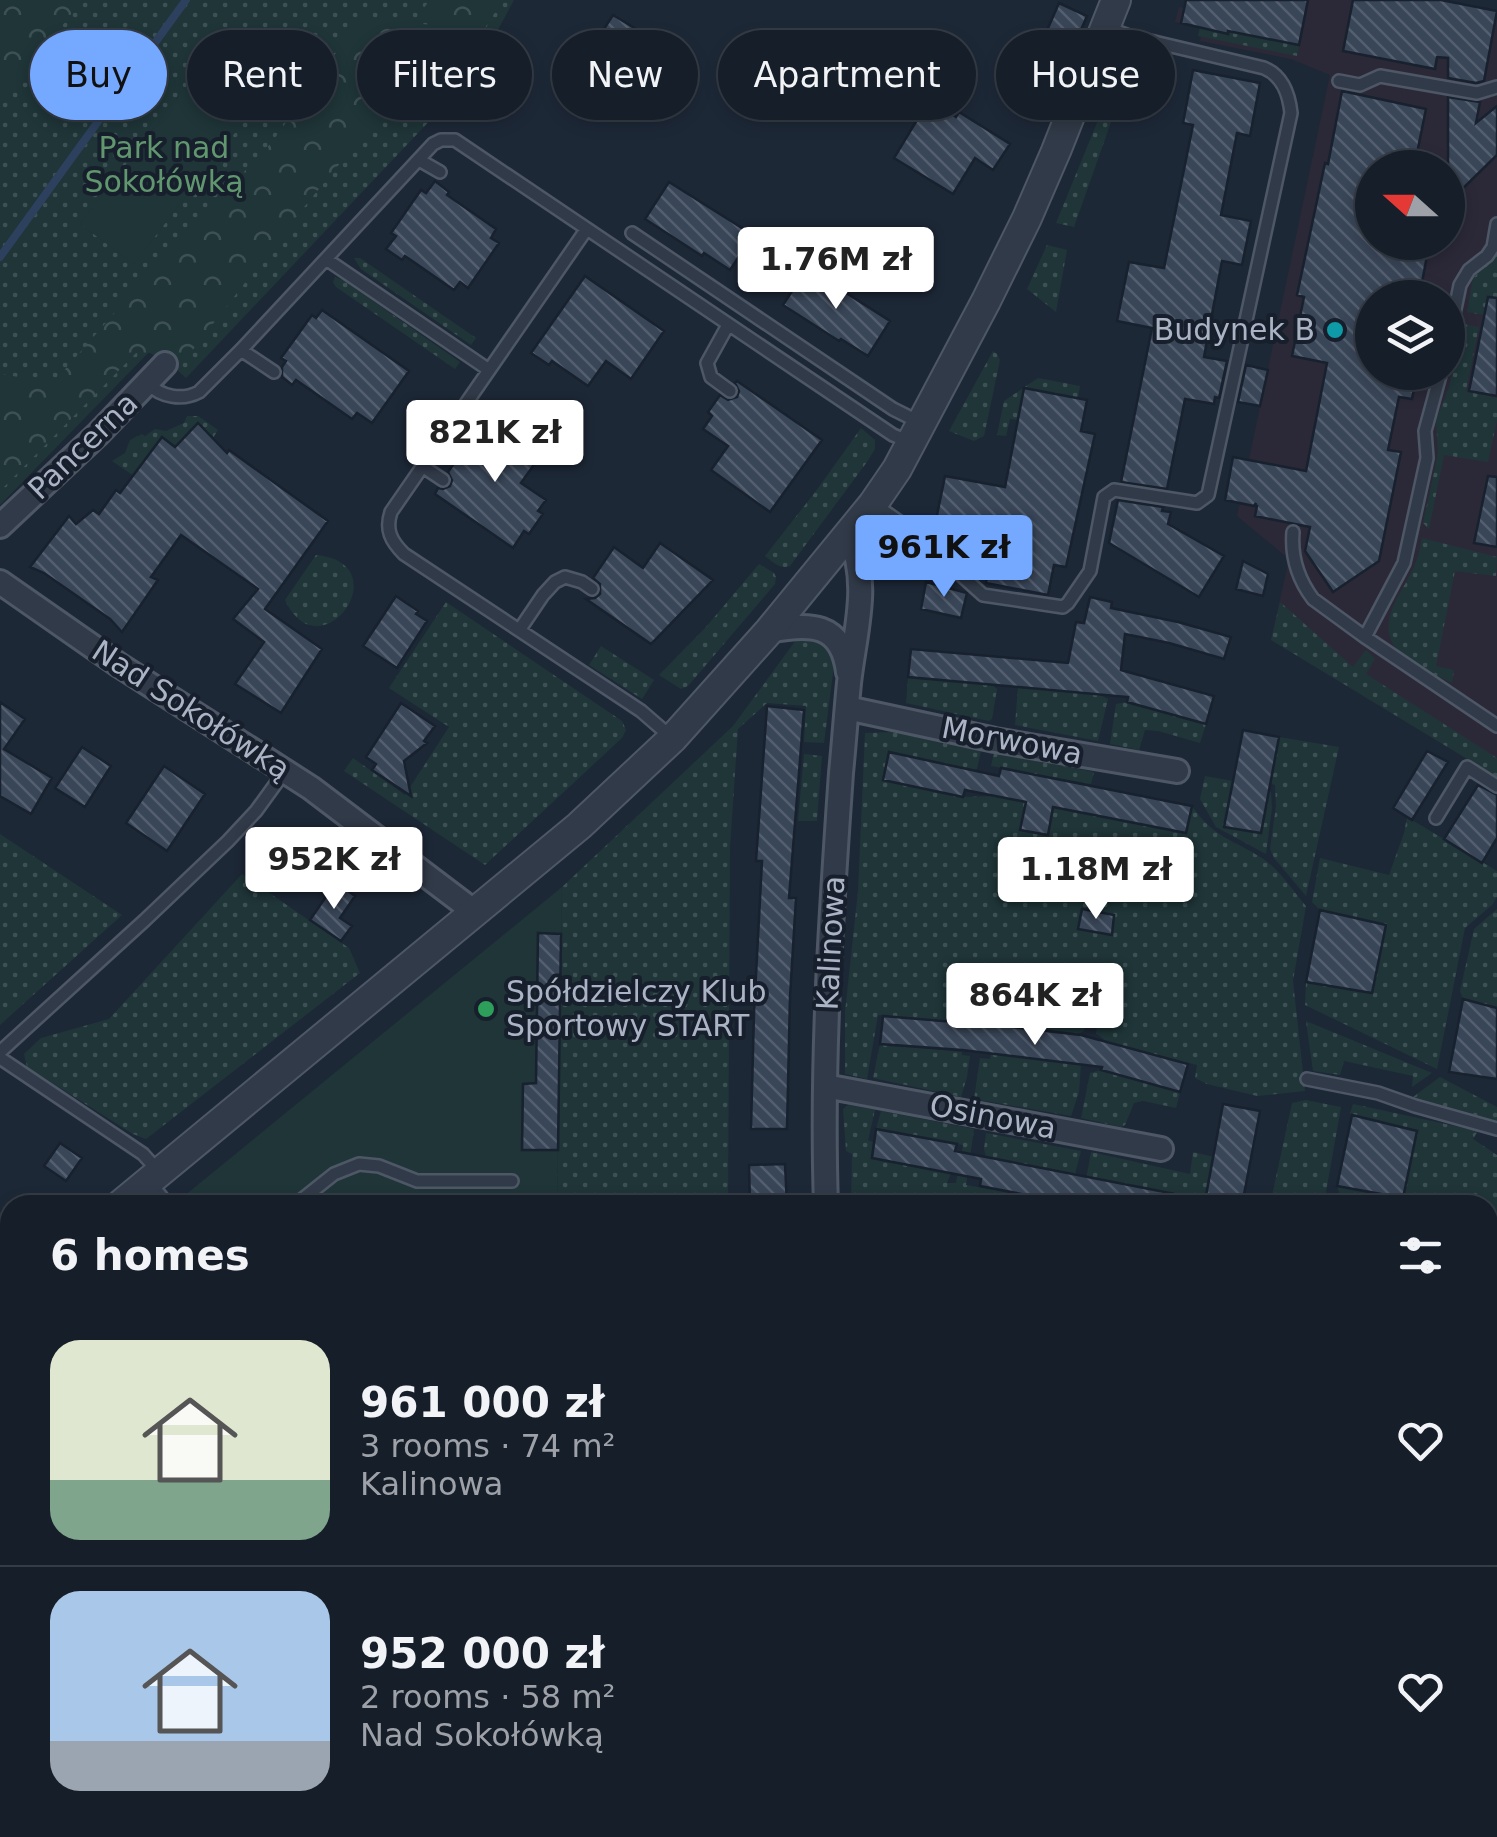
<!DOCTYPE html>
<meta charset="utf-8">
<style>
:root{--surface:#161e29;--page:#232b35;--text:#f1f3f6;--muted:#9ea2a8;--line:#353c46;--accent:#75a9ff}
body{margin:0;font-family:"DejaVu Sans",sans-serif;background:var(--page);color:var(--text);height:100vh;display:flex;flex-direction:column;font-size:38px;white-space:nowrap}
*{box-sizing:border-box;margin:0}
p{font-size:32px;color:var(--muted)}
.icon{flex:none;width:55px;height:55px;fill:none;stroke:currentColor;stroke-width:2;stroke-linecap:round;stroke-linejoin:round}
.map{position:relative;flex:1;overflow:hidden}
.details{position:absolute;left:0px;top:1195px;width:1498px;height:642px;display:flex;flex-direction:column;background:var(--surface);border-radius:30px 30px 0 0;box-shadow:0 5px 15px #0003,0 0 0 2px var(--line)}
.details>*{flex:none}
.guide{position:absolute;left:30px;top:30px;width:1438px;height:90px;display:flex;gap:20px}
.needle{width:65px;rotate:291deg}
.tools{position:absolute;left:1355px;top:150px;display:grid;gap:20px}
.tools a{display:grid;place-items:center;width:110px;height:110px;border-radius:50%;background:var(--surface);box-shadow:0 5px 15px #0003,0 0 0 2px var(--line);font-size:50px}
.price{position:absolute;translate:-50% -85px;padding:0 22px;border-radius:10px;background:#fff;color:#222;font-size:32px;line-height:65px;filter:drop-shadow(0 2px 5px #0008)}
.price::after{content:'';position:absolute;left:50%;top:60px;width:30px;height:22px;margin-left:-15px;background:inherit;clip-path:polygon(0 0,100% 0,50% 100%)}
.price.selected{background:var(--accent);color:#111}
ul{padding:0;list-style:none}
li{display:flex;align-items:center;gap:30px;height:250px;padding:0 50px}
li+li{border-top:2px solid var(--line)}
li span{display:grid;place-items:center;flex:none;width:280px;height:200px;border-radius:30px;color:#555}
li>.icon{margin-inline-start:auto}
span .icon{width:120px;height:120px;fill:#fffc;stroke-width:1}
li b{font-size:42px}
h2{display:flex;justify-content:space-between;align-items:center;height:120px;padding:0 50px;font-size:42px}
.chip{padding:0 35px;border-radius:45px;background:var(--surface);box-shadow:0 5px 15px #0003,0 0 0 2px var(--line);font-size:35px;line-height:90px}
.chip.selected{background:var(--accent);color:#111}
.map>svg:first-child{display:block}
</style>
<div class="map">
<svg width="1497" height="1837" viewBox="0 0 1497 1837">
<defs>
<pattern id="green-dots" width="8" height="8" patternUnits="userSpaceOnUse" patternTransform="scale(2.5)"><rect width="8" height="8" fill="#1f3538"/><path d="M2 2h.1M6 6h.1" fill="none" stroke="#3d5053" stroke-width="1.8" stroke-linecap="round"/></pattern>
<pattern id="forest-crowns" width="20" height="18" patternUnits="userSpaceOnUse" patternTransform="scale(2.5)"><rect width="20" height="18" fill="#1f3538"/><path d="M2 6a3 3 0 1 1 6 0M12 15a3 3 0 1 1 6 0" fill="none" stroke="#3d5053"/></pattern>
<pattern id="building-back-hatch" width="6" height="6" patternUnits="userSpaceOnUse" patternTransform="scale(2.5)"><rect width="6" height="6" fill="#394658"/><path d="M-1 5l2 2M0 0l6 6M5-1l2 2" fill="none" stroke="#535e6e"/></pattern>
</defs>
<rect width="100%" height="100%" fill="#1d2837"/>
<path fill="#2b2938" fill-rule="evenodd" d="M 1186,0 L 1441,0 L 1497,11 L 1497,777 L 1271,640 L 1289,559 L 1237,516 L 1330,75 L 1291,59 L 1200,41 L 1202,28 L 1175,22 L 1179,7 L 1184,8 ZM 1372,168 L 1448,168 L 1448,242 L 1372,242 ZM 1372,298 L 1448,298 L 1448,372 L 1372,372 Z"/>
<path fill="url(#green-dots)" d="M 0,0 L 514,0 L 474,74 L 186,378 L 153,348 L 0,505 Z
M 1200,27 L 1299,45 L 1297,56 L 1198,36 Z
M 1126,52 L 1151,61 C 1156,72 1157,99 1138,100 C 1132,100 1127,96 1121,94 L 1074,227 L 1056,223 Z
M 1047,245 L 1067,250 L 1056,312 L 1027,289 Z
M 1497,253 L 1497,317 L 1467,312 L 1473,278 Z
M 354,258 L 360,258 L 476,338 L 471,345 L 361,269 Z
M 335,277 L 343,280 L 460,362 L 455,369 L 336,287 L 333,282 Z
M 1464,324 L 1479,327 L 1466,391 L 1497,398 L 1497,420 L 1488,462 L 1444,455 L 1429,529 L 1423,523 L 1438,454 L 1436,420 L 1449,387 Z
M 993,351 L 997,354 L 1000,360 L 984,436 L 974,441 L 949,431 Z
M 1038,378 L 1080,386 L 1078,398 L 1025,388 L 1018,420 L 1010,419 L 1006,436 L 997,435 L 1004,401 Z
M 187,416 L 198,416 L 218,430 L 213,438 L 198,424 L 175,447 L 161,438 L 134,476 L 112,461 L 125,453 L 130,440 L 142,434 L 145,436 L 155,429 L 166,431 L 184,423 Z
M 861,428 L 875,440 L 875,449 L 867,462 L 790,566 C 780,570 773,562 765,556 L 816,491 Z
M 1422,538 L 1497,557 L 1496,576 L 1455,571 L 1436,666 L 1454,670 L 1452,683 C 1436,675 1416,668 1403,656 C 1371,627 1400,597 1413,569 C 1418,559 1420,548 1422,538 Z
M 316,555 C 401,563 321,676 285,600 Z
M 759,564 L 774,573 L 776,577 L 775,584 L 688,686 L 681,689 L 659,675 L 706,627 Z
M 446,602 L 622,721 L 626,730 L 622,738 L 485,865 L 344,771 L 353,758 L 405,795 L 449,727 L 389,688 Z
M 1280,602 L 1353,667 L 1366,650 L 1375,659 L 1366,674 L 1497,758 L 1497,777 L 1271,640 Z
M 807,639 L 816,640 L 826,650 L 834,665 L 824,743 L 804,742 L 806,706 L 767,703 L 738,729 L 730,847 L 728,1205 L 557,1205 L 562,887 L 733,726 L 796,640 Z
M 601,646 L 654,680 L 642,699 L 589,665 Z
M 908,677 L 991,684 L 997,689 L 992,719 L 989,721 L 906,703 Z
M 1018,687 L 1100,695 L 1108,699 L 1098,741 L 1015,725 Z
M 1127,702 L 1206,724 L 1200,743 L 1158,731 L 1145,730 L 1139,750 L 1110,744 L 1116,704 Z
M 893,732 L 981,751 L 977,769 L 969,770 L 889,752 L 883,780 L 963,797 L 995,796 L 1185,833 L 1192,806 C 1214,838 1232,839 1262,858 C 1279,869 1293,891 1306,906 L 1293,981 L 1305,1091 L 1257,1096 L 1207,1084 L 1195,1078 L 1197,1065 L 1108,1043 L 1096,1033 L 1099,1010 L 1087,1009 L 1084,1031 L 1076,1035 L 994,1025 L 996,1010 L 965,1008 L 967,989 L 957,988 L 953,1022 L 878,1015 L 867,1079 L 845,1074 L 845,1012 L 858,891 L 865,733 Z
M 1279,737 L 1339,747 L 1306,896 L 1274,858 L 1270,849 L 1276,806 L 1275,785 L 1270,783 Z
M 994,753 L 1094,772 L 1091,784 L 991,766 Z
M 804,754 L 822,756 L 817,821 L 798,821 Z
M 1205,776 L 1233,781 L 1224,826 L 1260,833 L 1269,791 L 1271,792 L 1272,808 L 1266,854 L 1216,827 L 1200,799 Z
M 1407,817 L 1497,871 L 1497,897 L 1492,905 L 1465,928 L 1437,1069 L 1305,1005 L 1306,982 L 1372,993 L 1386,925 L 1320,910 L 1312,902 L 1320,858 L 1389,875 L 1404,833 Z
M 0,834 L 122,915 L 0,1025 Z
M 242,874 L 349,948 L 360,973 L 146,1139 L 133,1134 L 27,1067 L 24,1054 L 41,1038 L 109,1019 Z
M 1497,909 L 1497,1007 L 1463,999 L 1460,991 L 1474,929 Z
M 1306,1021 L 1432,1073 L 1412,1087 L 1413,1076 L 1344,1061 L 1340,1075 L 1313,1071 Z
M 880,1044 L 962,1052 L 962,1055 L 970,1056 L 967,1077 L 961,1097 L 873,1078 Z
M 991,1053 L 1081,1064 L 1079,1092 L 1071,1116 L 974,1099 L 980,1058 L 990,1059 Z
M 1101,1070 L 1180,1092 L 1176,1108 L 1143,1101 L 1134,1103 L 1125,1125 L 1121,1127 L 1081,1118 L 1090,1073 Z
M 1440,1077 L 1497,1107 L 1497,1124 L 1415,1101 L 1413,1097 Z
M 1306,1100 L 1341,1107 L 1326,1192 L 1333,1205 L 1270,1205 L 1292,1103 Z
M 1353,1104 L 1478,1131 L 1473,1139 L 1497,1155 L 1497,1275 L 1488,1273 L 1488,1205 L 1343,1205 L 1337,1186 L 1360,1191 L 1417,1131 L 1352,1115 L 1350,1113 Z
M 849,1105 L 875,1110 L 868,1140 L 873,1142 L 871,1157 L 951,1173 L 947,1183 L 956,1183 L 963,1145 L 876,1129 L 881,1111 L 974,1129 L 966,1185 L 1060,1201 L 1064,1205 L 851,1205 L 852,1154 L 846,1151 L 843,1109 Z
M 986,1133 L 1081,1151 L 1075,1174 L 986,1158 L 984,1149 Z
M 1091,1152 L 1190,1174 L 1193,1152 L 1214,1157 L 1205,1201 L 1202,1205 L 1175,1205 L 1086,1179 Z
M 1497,1452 L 1497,1837 L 1444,1837 L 1438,1836 L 1440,1828 L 1488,1828 L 1488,1458 Z"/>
<path fill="url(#forest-crowns)" d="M 0,0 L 82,0 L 0,106 Z
M 430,0 L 503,0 L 447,87 L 426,100 L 387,106 L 300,212 L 178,369 L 150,353 L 136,353 L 0,491 L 1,374 L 53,383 L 161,260 L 272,142 L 361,18 L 433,25 L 423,9 Z"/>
<path fill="#1f3538" d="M 190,81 L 244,121 L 134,264 L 80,224 Z
M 562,887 L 557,1205 L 173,1205 Z
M 10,1362 L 10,1828 L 892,1828 L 899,1837 L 0,1837 L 0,1377 Z"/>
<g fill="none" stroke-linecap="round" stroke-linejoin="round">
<path stroke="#2d415e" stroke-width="8" d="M 0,257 L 186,0"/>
</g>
<path fill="url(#building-back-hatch)" stroke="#18212e" stroke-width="2.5" d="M 1186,0 L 1308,0 L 1299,45 L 1228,31 L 1228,34 L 1181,23 Z
M 1353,0 L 1441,0 L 1497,11 L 1484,81 L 1476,83 L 1448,78 L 1448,58 L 1437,57 L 1435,69 L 1343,51 Z
M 1059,3 L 1087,16 L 1073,48 L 1045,35 Z
M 613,15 L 636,29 L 605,78 L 582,63 Z
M 865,39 L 902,62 L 885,88 L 848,65 Z
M 1193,70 L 1260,83 L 1250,136 L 1237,133 L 1221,215 L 1251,221 L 1242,265 L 1222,261 L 1204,357 L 1227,361 L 1219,398 L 1215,397 L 1214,404 L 1185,399 L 1167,489 L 1121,482 L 1152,328 L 1117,321 L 1129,262 L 1164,268 L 1193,125 L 1183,123 Z
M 1342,91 L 1426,109 L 1414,168 L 1372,168 L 1372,242 L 1391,242 L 1390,248 L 1427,256 L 1419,298 L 1372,298 L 1372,372 L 1417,372 L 1412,399 L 1399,397 L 1388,450 L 1401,452 L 1379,561 L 1333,592 L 1305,551 L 1310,527 L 1255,516 L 1257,506 L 1255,506 L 1256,503 L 1254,506 L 1225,500 L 1233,457 L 1306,471 L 1327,363 L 1292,356 L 1304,297 L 1297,295 L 1325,163 L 1328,164 Z
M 1448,97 L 1480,102 L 1476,123 L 1497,106 L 1497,155 L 1448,203 Z
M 939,105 L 956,117 L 959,112 L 1010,144 L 993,170 L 975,158 L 953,194 L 894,158 L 923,110 L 932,116 Z
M 435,181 L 449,192 L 447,195 L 496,229 L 491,238 L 499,243 L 468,288 L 460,282 L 454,290 L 405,256 L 402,260 L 386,249 L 396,236 L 391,233 L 414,200 L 421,190 L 426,193 Z
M 669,182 L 753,235 L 730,270 L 704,253 L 702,256 L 645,219 Z
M 807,268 L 890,321 L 868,356 L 841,339 L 839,341 L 783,305 Z
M 585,276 L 664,331 L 631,379 L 606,361 L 588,386 L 552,361 L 549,365 L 531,353 Z
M 1488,297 L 1497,298 L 1497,396 L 1469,391 Z
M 322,310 L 409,371 L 372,423 L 357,413 L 352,419 L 296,380 L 292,385 L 282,377 L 282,367 L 286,361 L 281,358 L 312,315 L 316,318 Z
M 1246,365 L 1268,370 L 1260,406 L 1238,402 Z
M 737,381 L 822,440 L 770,512 L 711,470 L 728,446 L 703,429 L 712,416 L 708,412 L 720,395 L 728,400 L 737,397 L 739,391 L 735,383 Z
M 1024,388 L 1087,400 L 1081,431 L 1095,434 L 1066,567 L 1054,565 L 1048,595 L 986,583 L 995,537 L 935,525 L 945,476 L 1005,487 Z
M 487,416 L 505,428 L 502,433 L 538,459 L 521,483 L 546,500 L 538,511 L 543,514 L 529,534 L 524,531 L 513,548 L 435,494 L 438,488 L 443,489 L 450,486 L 452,480 L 448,472 Z
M 198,423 L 227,453 L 229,450 L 328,521 L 265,609 L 322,649 L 281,713 L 235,684 L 264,642 L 233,619 L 258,589 L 181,535 L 151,577 L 158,580 L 122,632 L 110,619 L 44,573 L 30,567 L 69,516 L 76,524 L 93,510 L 99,514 L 116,490 L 120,493 L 162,437 L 175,447 Z
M 1488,476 L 1497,477 L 1497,547 L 1474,543 Z
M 1118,500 L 1163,507 L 1162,511 L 1171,512 L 1168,524 L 1224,556 L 1199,597 L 1109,543 Z
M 660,543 L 713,580 L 651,644 L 586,599 L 595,598 L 600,594 L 600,584 L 593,578 L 614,547 L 643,568 Z
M 1243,561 L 1268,574 L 1263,596 L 1236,589 Z
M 926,582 L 967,593 L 961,618 L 921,609 Z
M 396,596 L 418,611 L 416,614 L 427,621 L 397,668 L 363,646 Z
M 1090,597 L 1112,602 L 1111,608 L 1178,622 L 1231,637 L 1224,659 L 1169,643 L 1125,634 L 1121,670 L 1214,696 L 1206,724 L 1127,702 L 1128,697 L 908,677 L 911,649 L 1068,663 L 1076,622 L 1084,623 Z
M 0,702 L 25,719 L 4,749 L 52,778 L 31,814 L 0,796 Z
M 401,703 L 435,726 L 424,741 L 427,743 L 404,761 L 411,796 L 372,770 L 376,764 L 366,757 Z
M 767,706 L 804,710 L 789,898 L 796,898 L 790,997 L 787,1129 L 751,1129 L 754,1013 L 762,861 L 756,861 Z
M 1243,730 L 1279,737 L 1261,833 L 1224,827 Z
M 82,747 L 111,766 L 85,807 L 55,788 Z
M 1427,751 L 1448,762 L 1412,820 L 1393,808 Z
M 889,752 L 999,776 L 1001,768 L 1192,806 L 1186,833 L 1053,807 L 1048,835 L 1020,830 L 1026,802 L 965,790 L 963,797 L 883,780 Z
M 164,766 L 205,794 L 167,851 L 126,823 Z
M 1478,785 L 1497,795 L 1497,838 L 1482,863 L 1444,839 Z
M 336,882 L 355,896 L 340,918 L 352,926 L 341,941 L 310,920 Z
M 1082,909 L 1114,915 L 1112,935 L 1078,929 Z
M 1320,910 L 1386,925 L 1372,993 L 1306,982 Z
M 538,933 L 561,934 L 558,1150 L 522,1150 L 523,1084 L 536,1083 Z
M 1463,999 L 1497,1008 L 1497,1079 L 1449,1072 Z
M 883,1016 L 953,1022 L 953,1020 L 1081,1035 L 1188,1064 L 1180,1092 L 1101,1070 L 1102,1067 L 962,1050 L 880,1044 Z
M 1223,1104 L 1260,1111 L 1242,1205 L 1205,1201 Z
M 1352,1115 L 1417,1131 L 1403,1198 L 1337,1186 Z
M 876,1129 L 957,1144 L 955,1151 L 1180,1195 L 1179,1205 L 1078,1205 L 980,1186 L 981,1179 L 872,1158 Z
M 60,1143 L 82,1158 L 66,1181 L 44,1166 Z
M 785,1164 L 787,1205 L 750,1205 L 749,1165 Z"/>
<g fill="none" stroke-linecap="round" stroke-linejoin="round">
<defs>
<path id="service" d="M 1339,81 L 1360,85 L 1380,76 L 1477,93 L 1497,87
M 419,160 L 440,172
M 586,230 L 391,512 C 385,530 391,541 404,554 L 641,711 L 671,737
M 632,233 L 893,409 L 921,423
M 326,259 L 489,370
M 728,325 L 707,363 L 711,377 L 730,391
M 1448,343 L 1460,285 L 1469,270 L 1487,256 L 1493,247 L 1497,224
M 241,350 L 274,372
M 1441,372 L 1425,431 L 1427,458 L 1404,563 L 1365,637 L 1497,726
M 147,383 C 161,397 182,401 199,392 L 241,350 L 433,144 L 441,140 L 455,140 L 893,435 L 908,441
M 422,466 L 443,480
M 874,504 L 911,530 L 983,595 L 1063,607 L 1068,603 L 1090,571 L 1104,497 L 1114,490 L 1197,503 L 1208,495 L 1291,113 C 1289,94 1283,76 1264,68 L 1129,36 L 1105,27
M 1293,532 C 1291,556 1298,579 1313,599 L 1365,637
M 520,629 L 543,595 L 555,582 L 565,577 L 582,582 L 592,589
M 1436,818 L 1467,767 L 1497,786
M 0,1052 L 145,920 L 228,841 L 256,811 L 285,771
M 0,1058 L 143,1154 L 159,1172
M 1307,1079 L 1378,1093 L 1415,1106 L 1497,1129
M 149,1181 L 168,1205
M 295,1205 L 334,1174 L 359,1164 L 379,1166 L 417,1181 L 512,1181
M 1488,1350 L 1497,1352
M 0,1471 L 10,1457
M 0,1674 L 10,1686
M 123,1828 L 131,1837"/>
<path id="minor" d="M 0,526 L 98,434 L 165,364
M 0,582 L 119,665 L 311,788 L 476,913
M 769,631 C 809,623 842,622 848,672
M 847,708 L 995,740 L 1177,771
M 825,1086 L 1161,1149
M 826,1205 C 821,1061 831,917 841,773 C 844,743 846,713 849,683 C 855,630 871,584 849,534
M 1488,1434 L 1497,1428"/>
<path id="tertiary" d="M 120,1205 L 579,826 L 673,738 L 769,631 L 873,504 L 897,469 L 986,301 L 1027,218 L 1056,151 L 1116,0
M 0,1304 L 10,1296"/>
</defs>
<use href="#service" stroke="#4e5766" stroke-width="16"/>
<use href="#minor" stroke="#4e5766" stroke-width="28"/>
<use href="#tertiary" stroke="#4e5766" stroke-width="32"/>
<use href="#service" stroke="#313a48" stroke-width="11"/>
<use href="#minor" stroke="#313a48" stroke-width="22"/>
<use href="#tertiary" stroke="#313a48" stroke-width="28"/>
</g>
<circle fill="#0f9aa8" stroke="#171f2c" stroke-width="4" cx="1335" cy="330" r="10"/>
<circle fill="#2e9e5b" stroke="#171f2c" stroke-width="4" cx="486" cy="1009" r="10"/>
<g text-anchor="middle" stroke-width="8" stroke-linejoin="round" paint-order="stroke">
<g font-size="30" fill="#61976e" stroke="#171f2c">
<text x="164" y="158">Park nad<tspan x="164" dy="34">Sokołówką</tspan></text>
</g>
<g font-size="30" fill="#aab4c5" stroke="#171f2c" text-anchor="end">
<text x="1315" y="340">Budynek B</text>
<text x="506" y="1002" text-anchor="start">Spółdzielczy Klub<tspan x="506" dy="34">Sportowy START</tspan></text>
</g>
<g font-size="30" fill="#aab4c5" stroke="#171f2c">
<text transform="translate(83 446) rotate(-44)" y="10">Pancerna</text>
<text transform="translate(191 710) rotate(33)" y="10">Nad Sokołówką</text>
<text transform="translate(1012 741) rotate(11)" y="10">Morwowa</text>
<text transform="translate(831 943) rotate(-87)" y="10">Kalinowa</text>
<text transform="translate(993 1117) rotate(11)" y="10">Osinowa</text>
</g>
</g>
</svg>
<div class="tools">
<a><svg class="needle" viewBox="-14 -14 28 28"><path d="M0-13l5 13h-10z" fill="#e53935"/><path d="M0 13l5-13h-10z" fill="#9ea2a8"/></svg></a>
<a><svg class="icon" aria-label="layers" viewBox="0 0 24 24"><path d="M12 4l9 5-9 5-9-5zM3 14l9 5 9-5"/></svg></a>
</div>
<b class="price" style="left:836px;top:312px">1.76M zł</b>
<b class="price" style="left:495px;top:485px">821K zł</b>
<b class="price selected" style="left:944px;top:600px">961K zł</b>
<b class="price" style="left:334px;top:912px">952K zł</b>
<b class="price" style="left:1096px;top:922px">1.18M zł</b>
<b class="price" style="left:1035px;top:1048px">864K zł</b>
<div class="guide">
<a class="chip selected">Buy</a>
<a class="chip">Rent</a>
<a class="chip">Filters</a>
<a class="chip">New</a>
<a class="chip">Apartment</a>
<a class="chip">House</a>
</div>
<section class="details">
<h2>6 homes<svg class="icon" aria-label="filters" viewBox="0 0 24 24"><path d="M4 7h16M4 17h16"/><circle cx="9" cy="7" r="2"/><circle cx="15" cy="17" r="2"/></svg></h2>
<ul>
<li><span style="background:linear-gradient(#dfe7d0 70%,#7fa58c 0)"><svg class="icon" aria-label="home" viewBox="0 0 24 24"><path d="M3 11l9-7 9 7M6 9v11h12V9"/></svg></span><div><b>961 000 zł</b><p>3 rooms · 74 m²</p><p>Kalinowa</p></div><svg class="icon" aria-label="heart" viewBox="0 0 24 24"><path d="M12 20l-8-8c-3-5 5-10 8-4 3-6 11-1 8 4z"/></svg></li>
<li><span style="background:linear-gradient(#a9c7e8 75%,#9aa5b1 0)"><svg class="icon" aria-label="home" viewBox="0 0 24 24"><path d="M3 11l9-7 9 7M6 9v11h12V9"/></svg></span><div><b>952 000 zł</b><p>2 rooms · 58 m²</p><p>Nad Sokołówką</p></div><svg class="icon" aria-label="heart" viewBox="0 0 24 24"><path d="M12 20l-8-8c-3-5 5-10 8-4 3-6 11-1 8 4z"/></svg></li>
</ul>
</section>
</div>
